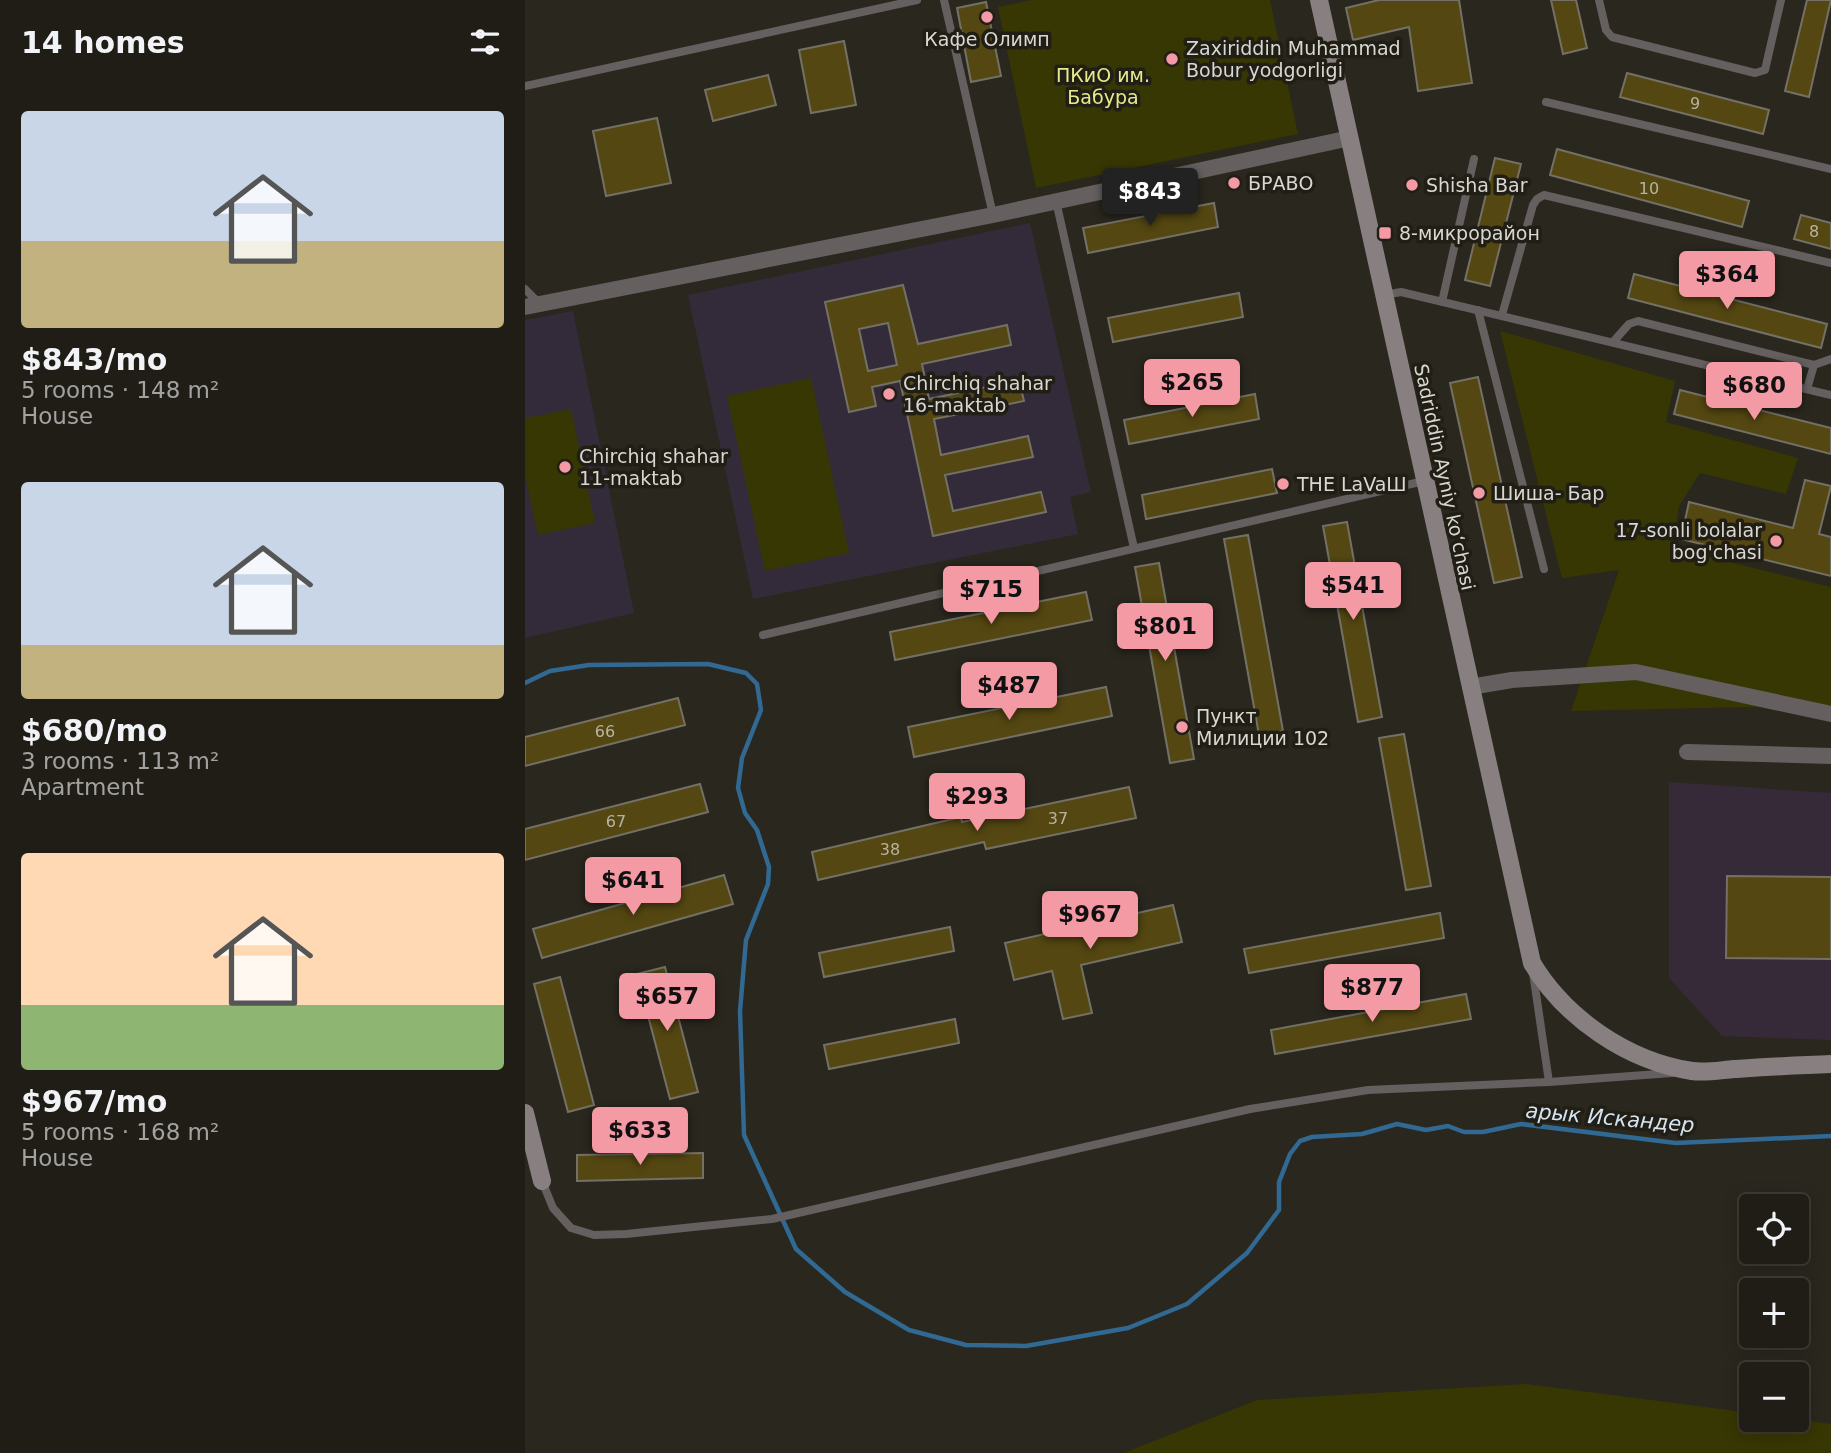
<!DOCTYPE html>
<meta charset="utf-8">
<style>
:root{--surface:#201d16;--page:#28261f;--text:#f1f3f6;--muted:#a2a2a1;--line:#3d3b35;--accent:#f49aa5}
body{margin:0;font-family:"DejaVu Sans",sans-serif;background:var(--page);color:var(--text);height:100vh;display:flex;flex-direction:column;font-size:26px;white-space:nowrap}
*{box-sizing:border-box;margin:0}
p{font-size:23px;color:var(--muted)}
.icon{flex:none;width:38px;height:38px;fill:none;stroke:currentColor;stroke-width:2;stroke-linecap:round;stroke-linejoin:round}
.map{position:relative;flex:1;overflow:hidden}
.sheet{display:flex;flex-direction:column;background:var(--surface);width:525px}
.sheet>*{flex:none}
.buttons{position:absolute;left:1214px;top:1194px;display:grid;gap:14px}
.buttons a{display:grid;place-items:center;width:70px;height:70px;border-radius:7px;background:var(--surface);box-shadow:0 4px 18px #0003,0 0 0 2px var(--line);font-size:35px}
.price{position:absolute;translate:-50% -60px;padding:0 16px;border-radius:7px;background:var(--accent);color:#111;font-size:23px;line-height:46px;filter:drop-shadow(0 2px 4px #0008)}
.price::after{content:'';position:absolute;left:50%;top:42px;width:21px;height:16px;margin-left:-10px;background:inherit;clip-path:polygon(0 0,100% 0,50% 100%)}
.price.selected{background:#222;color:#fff}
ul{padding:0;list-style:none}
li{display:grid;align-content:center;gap:14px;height:371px;padding:0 21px}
li span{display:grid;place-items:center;height:217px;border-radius:7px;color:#555}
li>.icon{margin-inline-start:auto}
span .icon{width:126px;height:126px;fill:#fffc;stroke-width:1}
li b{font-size:30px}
h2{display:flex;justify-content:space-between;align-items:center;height:84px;padding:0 21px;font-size:30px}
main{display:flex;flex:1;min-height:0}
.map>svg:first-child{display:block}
</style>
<main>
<section class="sheet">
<h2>14 homes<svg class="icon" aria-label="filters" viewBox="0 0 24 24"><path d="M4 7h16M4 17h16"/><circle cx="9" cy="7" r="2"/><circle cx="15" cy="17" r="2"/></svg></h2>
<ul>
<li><span style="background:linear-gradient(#c9d6e8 60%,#c2b280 0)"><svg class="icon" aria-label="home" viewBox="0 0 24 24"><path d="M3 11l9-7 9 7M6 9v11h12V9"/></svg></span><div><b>$843/mo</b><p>5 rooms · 148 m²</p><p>House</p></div></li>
<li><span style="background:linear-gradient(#c9d6e8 75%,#c2b280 0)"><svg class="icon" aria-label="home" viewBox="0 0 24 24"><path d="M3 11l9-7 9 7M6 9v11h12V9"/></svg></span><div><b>$680/mo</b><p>3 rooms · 113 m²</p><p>Apartment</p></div></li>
<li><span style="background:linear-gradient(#ffd9b3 70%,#8fb573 0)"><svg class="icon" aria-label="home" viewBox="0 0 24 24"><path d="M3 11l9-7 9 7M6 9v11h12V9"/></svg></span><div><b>$967/mo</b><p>5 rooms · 168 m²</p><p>House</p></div></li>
</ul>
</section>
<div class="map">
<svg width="1306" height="1453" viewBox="0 0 1306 1453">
<rect width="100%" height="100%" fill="#2a271e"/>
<path fill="#362a38" d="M 1144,782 L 1306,793 L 1306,1040 L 1197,1036 L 1144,978 Z"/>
<path fill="#332b3a" d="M 505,223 L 566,492 L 545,497 L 553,534 L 228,599 L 163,295 Z
M 48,311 L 109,613 L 0,638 L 0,320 Z"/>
<path fill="#373703" d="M 507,0 L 745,0 L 773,134 L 511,188 L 473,7 Z
M 975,331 L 1150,381 L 1141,422 L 1273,458 L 1261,494 L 1175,473 L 1154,506 L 1148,548 L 1306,587 L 1306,705 L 1046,711 L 1094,570 L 1037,578 Z
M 286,378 L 324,553 L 240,571 L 202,396 Z
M 46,409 L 70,523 L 13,535 L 0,475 L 0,418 Z
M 1001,1384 L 1227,1413 L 1227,1419 L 1272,1419 L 1306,1424 L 1306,1453 L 599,1453 L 732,1400 Z"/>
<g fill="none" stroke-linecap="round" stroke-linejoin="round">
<path stroke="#316993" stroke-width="4.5" d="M 0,683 L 25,671 L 64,665 L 183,664 L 221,673 L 232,684 L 236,710 L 217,758 L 213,788 L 220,813 L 232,830 L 244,867 L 243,884 L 221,940 L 215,1011 L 219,1135 L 271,1249 L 320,1292 L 384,1330 L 441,1345 L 501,1346 L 603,1328 L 662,1304 L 722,1253 L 754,1210 L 754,1182 L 765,1154 L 775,1141 L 787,1137 L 837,1134 L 872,1124 L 901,1130 L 923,1126 L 939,1132 L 958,1132 L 996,1124 L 1151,1143 L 1306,1136"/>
</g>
<path fill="#544712" stroke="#737166" stroke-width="2" fill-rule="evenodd" d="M 854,0 L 934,0 L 947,83 L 893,91 L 884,27 L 828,40 L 821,8 Z
M 1026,0 L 1051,0 L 1062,48 L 1038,54 Z
M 1282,0 L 1306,0 L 1284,97 L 1260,91 Z
M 461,2 L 476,76 L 446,82 L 432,8 Z
M 319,41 L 331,105 L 286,113 L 274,50 Z
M 1102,73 L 1244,110 L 1238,134 L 1095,97 Z
M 243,75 L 251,105 L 188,121 L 180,90 Z
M 132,118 L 146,183 L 81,196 L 68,131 Z
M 1032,149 L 1224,201 L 1217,227 L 1025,175 Z
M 970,158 L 996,164 L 965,286 L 940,280 Z
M 689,203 L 693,227 L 563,253 L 558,228 Z
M 1276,215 L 1306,223 L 1306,249 L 1269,239 Z
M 1109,274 L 1302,324 L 1296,348 L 1103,298 Z
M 378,285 L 393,344 L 482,325 L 486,345 L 397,364 L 404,399 L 494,380 L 499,401 L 409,419 L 416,455 L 503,436 L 508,457 L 420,475 L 428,511 L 516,492 L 521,512 L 408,536 L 375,381 L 347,387 L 351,406 L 324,412 L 300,302 ZM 363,323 L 372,365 L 343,371 L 334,329 Z
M 714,293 L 718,317 L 588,342 L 583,318 Z
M 953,377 L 997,577 L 969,583 L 925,383 Z
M 1155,390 L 1306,428 L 1306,454 L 1149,414 Z
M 730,394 L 734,419 L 604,444 L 599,420 Z
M 747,469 L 752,493 L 621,519 L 617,495 Z
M 1280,480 L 1306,486 L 1294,534 L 1306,537 L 1306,576 L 1156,539 L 1164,502 L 1268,528 Z
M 822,522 L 857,717 L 833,722 L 798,526 Z
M 723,535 L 758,731 L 734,735 L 699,539 Z
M 634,563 L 669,759 L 645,763 L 610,567 Z
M 561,592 L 567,620 L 370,660 L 365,632 Z
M 581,687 L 587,716 L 389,757 L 383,727 Z
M 153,698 L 160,725 L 0,766 L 0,737 Z
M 879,734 L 906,886 L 881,890 L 854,738 Z
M 175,784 L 183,812 L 0,860 L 0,829 Z
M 604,787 L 611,818 L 461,849 L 459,842 L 293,880 L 287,852 L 436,817 L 437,822 Z
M 199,875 L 208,904 L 17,958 L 8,929 Z
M 1202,876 L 1306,877 L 1306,959 L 1201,958 Z
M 648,905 L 657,942 L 556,965 L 567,1013 L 538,1019 L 527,971 L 489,980 L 480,943 Z
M 915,913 L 919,938 L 724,973 L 719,949 Z
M 425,927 L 429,951 L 299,977 L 294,953 Z
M 140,967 L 173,1092 L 145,1099 L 112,974 Z
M 35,977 L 69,1105 L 43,1112 L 9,984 Z
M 941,994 L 946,1019 L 750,1054 L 746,1030 Z
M 430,1019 L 434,1043 L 304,1069 L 299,1045 Z
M 178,1153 L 178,1178 L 52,1181 L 52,1155 Z"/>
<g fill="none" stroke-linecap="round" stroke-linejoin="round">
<path stroke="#655f60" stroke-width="8" d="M 419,0 L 468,215
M 1074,0 L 1081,30 L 1087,37 L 1230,73 L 1240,70 L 1256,0
M 0,86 L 392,0
M 1021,102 L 1306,169
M 531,201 L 609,548
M 0,289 L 15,304
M 859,295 L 876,292 L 1306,395
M 917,302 L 949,159
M 953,310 L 1019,569
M 977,315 L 1008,205 L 1012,199 L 1019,195 L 1306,263
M 1088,342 L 1104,324 L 1113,321 L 1289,365
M 1282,389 L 1289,365 L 1306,359
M 238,635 L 899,481
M 1024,1082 L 1147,1073
M 17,1181 L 28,1208 L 46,1228 L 69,1235 L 101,1234 L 247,1219 L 725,1109 L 843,1090 L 1024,1082 L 1008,973"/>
<path stroke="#655f60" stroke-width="16" d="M 0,307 L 468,215 L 825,138
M 945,687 L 987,680 L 1111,672 L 1306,714
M 1162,752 L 1306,756"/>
<path stroke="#887f81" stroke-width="18" d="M 794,0 L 1007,963 C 1040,1018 1102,1061 1167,1071 C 1180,1073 1196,1070 1209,1069 C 1242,1067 1274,1065 1306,1064
M 0,1113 L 17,1181"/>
</g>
<g fill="#f49aa5" stroke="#201e15" stroke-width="2.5">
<circle cx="462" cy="17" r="7"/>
<circle cx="647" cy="59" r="7"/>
<circle cx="709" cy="183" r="7"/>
<circle cx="887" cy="185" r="7"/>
<rect x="853" y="226" width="14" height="14" rx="3.5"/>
<circle cx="364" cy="394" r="7"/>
<circle cx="40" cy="467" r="7"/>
<circle cx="758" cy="484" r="7"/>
<circle cx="954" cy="493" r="7"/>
<circle cx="1251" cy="541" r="7"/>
<circle cx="657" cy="727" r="7"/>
</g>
<g text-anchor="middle" stroke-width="7" stroke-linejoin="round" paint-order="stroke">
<g font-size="16" fill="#b8b3a1">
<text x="1170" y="109">9</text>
<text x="1124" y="194">10</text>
<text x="1289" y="237">8</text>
<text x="80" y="737">66</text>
<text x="533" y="824">37</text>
<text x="91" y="827">67</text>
<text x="365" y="855">38</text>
</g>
<g font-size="19" fill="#d9d7d1" stroke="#201e15" text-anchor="start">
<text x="462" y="46" text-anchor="middle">Кафе Олимп</text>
<text x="661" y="55">Zaxiriddin Muhammad<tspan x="661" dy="22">Bobur yodgorligi</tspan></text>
<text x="723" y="190">БРАВО</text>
<text x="901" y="192">Shisha Bar</text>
<text x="874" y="240">8-микрорайон</text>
<text x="378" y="390">Chirchiq shahar<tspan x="378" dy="22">16-maktab</tspan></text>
<text x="54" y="463">Chirchiq shahar<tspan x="54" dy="22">11-maktab</tspan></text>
<text x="772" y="491">THE LaVaШ</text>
<text x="968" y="500">Шиша- Бар</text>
<text x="1237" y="537" text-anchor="end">17-sonli bolalar<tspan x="1237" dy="22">bog'chasi</tspan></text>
<text x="671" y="723">Пункт<tspan x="671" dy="22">Милиции 102</tspan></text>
</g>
<g font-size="19" fill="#e7ea8a" stroke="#201e15">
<text x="578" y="82">ПКиО им.<tspan x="578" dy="22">Бабура</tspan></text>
</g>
<g font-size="19" fill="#d9d7d1" stroke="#201e15">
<text transform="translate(920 477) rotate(78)" y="7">Sadriddin Ayniy ko‘chasi</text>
</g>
<g font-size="21" font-style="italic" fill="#d5e4f0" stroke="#201e15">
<text transform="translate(1085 1118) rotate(5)" y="7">арык Искандер</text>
</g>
</g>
</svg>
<div class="buttons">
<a><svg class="icon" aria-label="locate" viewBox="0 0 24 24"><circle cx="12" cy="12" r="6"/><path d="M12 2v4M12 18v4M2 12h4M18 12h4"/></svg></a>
<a>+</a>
<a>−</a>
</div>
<b class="price selected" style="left:625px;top:228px">$843</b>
<b class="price" style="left:1202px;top:311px">$364</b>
<b class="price" style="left:667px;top:419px">$265</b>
<b class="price" style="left:1229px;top:422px">$680</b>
<b class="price" style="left:828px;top:622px">$541</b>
<b class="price" style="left:466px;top:626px">$715</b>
<b class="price" style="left:640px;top:663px">$801</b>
<b class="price" style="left:484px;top:722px">$487</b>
<b class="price" style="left:452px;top:833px">$293</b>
<b class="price" style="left:108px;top:917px">$641</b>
<b class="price" style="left:565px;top:951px">$967</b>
<b class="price" style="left:847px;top:1024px">$877</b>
<b class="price" style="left:142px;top:1033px">$657</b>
<b class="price" style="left:115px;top:1167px">$633</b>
</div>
</main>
